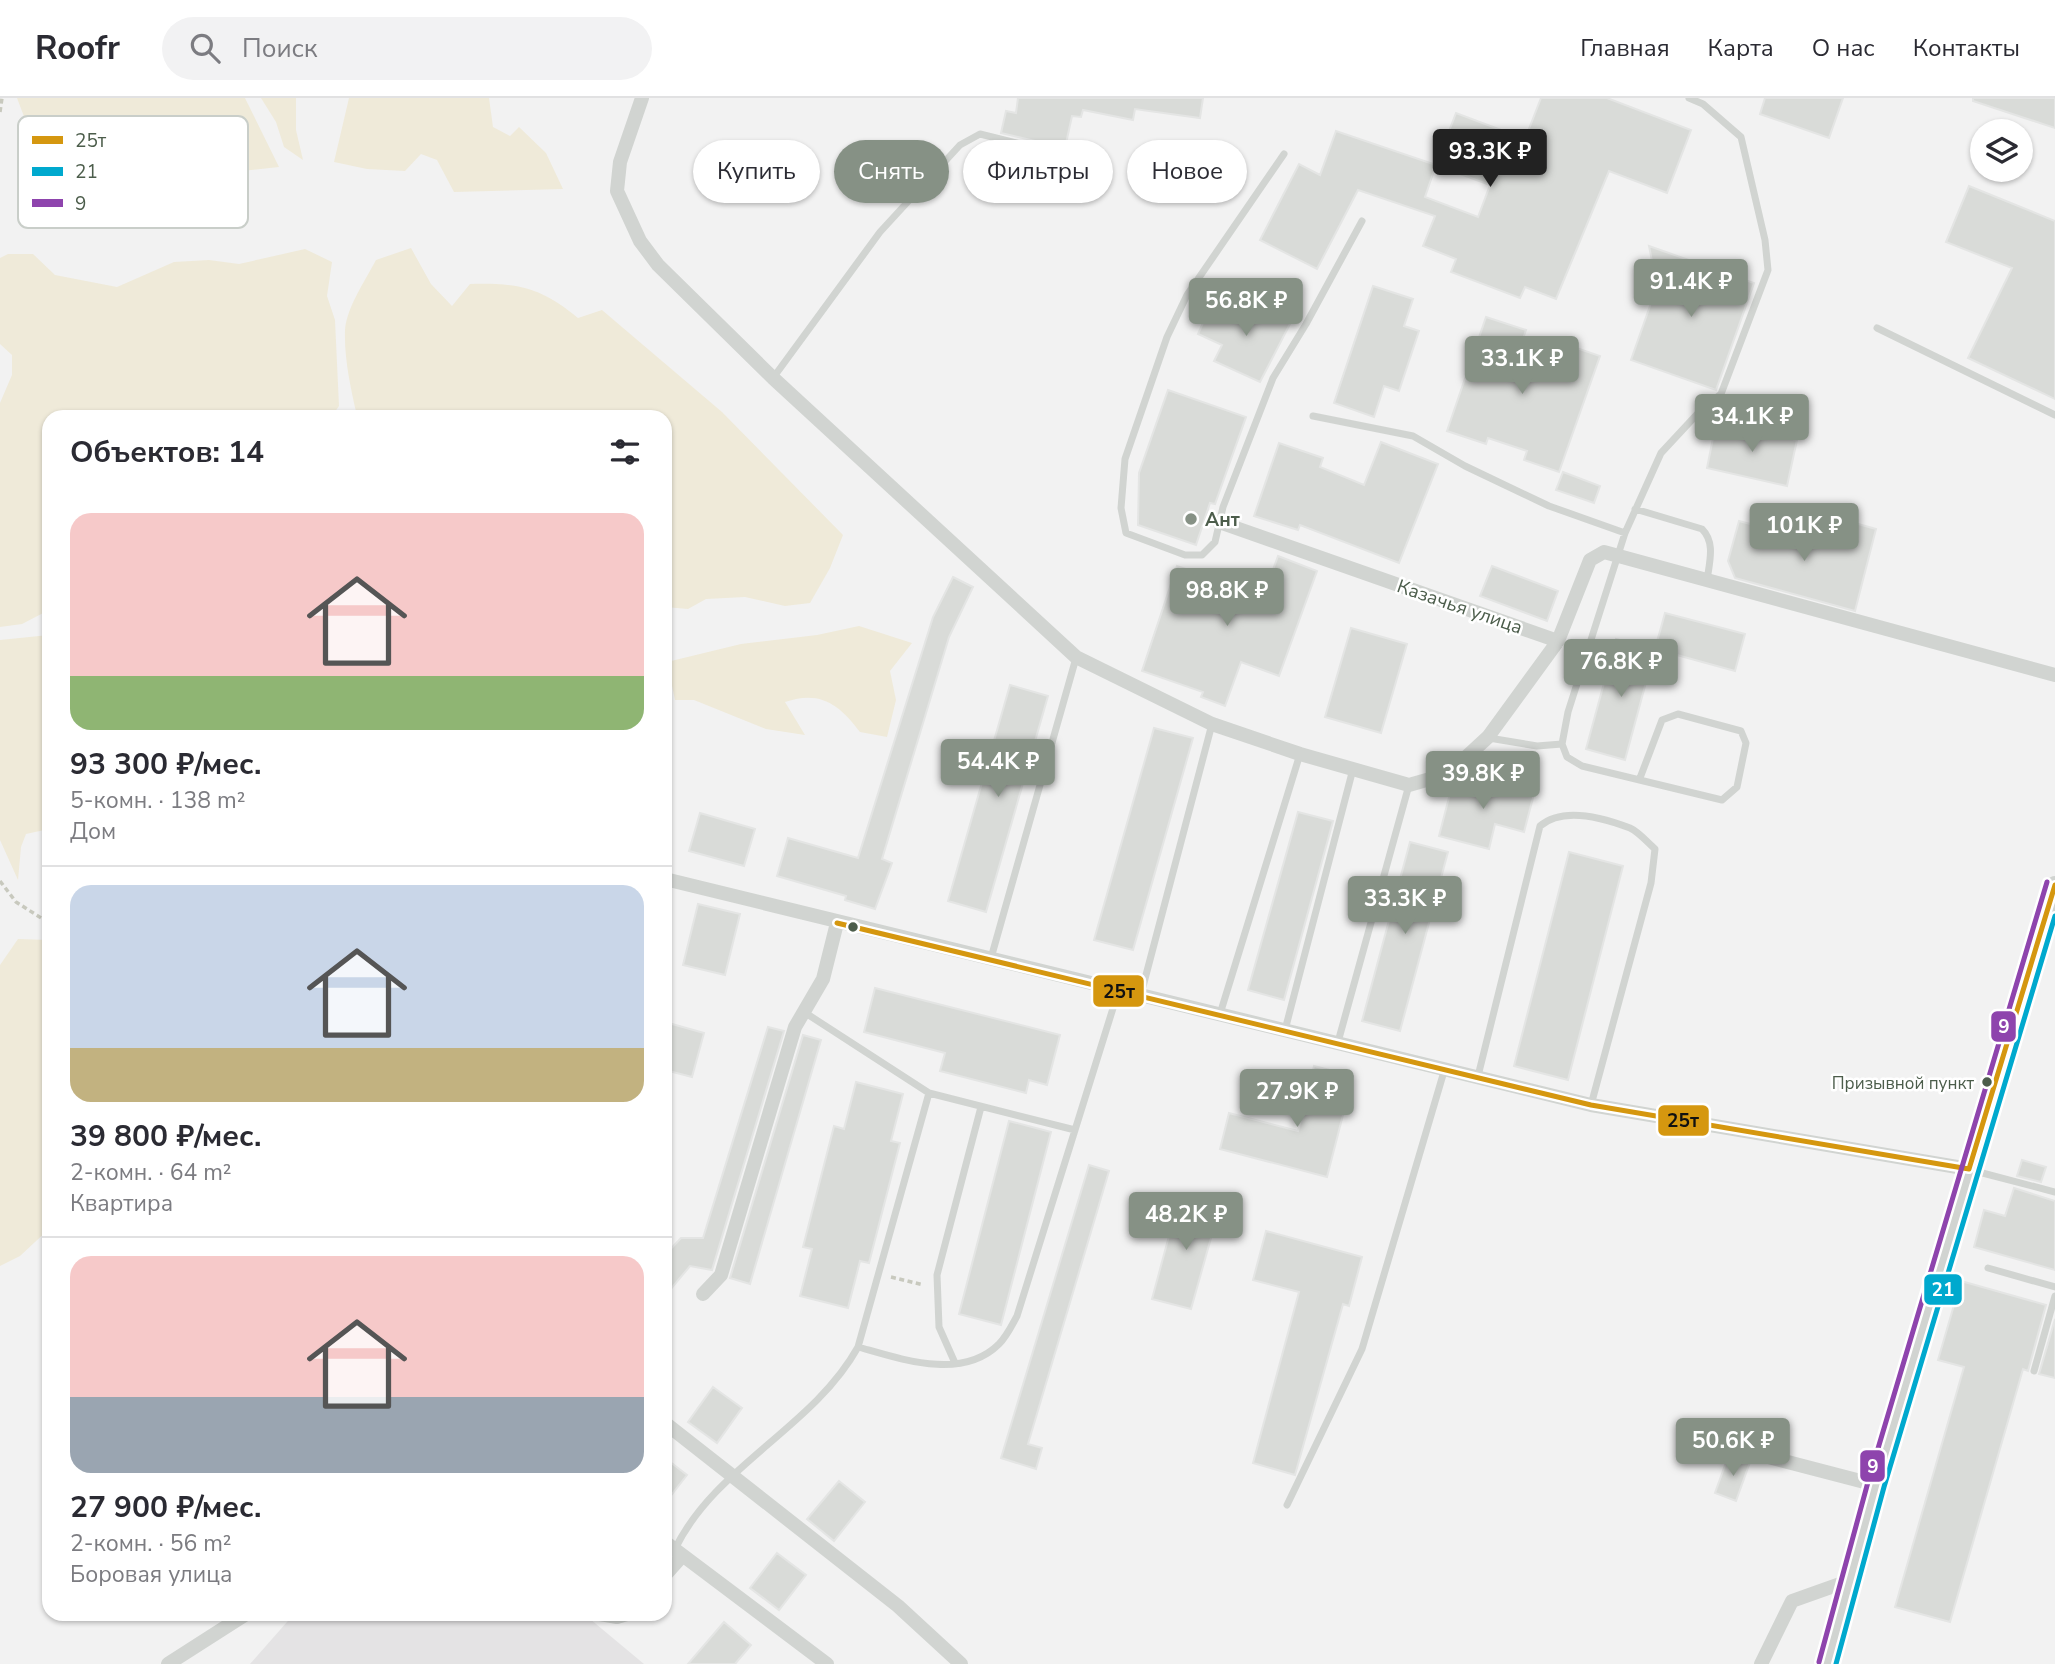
<!DOCTYPE html>
<html lang="ru">
<meta charset="utf-8">
<style>
:root{--surface:#fff;--page:#f2f2f3;--text:#2b2b33;--muted:#7c7c81;--line:#e1e1e2;--accent:#869185}
body{margin:0;font-family:"Nunito Sans",sans-serif;background:var(--page);color:var(--text);height:100vh;display:flex;flex-direction:column;font-size:26px;white-space:nowrap}
*{box-sizing:border-box;margin:0}
p{font-size:23px;color:var(--muted)}
.icon{flex:none;width:38px;height:38px;fill:none;stroke:currentColor;stroke-width:2;stroke-linecap:round;stroke-linejoin:round}
.map{position:relative;flex:1;overflow:hidden}
.drawer{position:absolute;left:42px;top:312px;width:630px;height:1211px;display:flex;flex-direction:column;background:var(--surface);border-radius:21px;box-shadow:0 2px 5px #0004}
.drawer>*{flex:none}
.hud{position:absolute;left:693px;top:42px;width:665px;height:63px;display:flex;gap:14px}
.tools{position:absolute;left:1970px;top:21px;display:grid;gap:14px}
.tools a{display:grid;place-items:center;width:63px;height:63px;border-radius:50%;background:var(--surface);box-shadow:0 2px 5px #0004;font-size:35px}
.price{position:absolute;translate:-50% -60px;padding:0 16px;border-radius:7px;background:var(--accent);color:#fff;font-size:23px;line-height:46px;filter:drop-shadow(0 2px 4px #0008)}
.price::after{content:'';position:absolute;left:50%;top:42px;width:21px;height:16px;margin-left:-10px;background:inherit;clip-path:polygon(0 0,100% 0,50% 100%)}
.price.current{background:#222;color:#fff}
ul{padding:0;list-style:none}
li{display:grid;align-content:center;gap:14px;height:371px;padding:0 28px}
li+li{border-top:2px solid var(--line)}
li span{display:grid;place-items:center;height:217px;border-radius:21px;color:#555}
li>.icon{margin-inline-start:auto}
span .icon{width:126px;height:126px;fill:#fffc;stroke-width:1}
li b{font-size:30px}
h2{display:flex;justify-content:space-between;align-items:center;height:84px;padding:0 28px;font-size:30px}
.chip{padding:0 24px;border-radius:32px;background:var(--surface);box-shadow:0 2px 5px #0004;font-size:24px;line-height:63px}
.chip.current{background:var(--accent);color:#fff}
header{display:flex;align-items:center;gap:42px;box-sizing:border-box;height:98px;padding:0 35px;background:var(--surface);border-bottom:2px solid var(--line)}
header strong{font-size:33px}
nav{display:flex;gap:38px;margin-inline-start:auto;font-size:24px}
.search{width:490px;height:63px;background:var(--page);display:flex;align-items:center;gap:18px;box-sizing:border-box;padding:0 24px;border-radius:38px;color:var(--muted);font-size:26px}
.map>svg:first-child{display:block}
</style>
<header>
<strong>Roofr</strong>
<div class="search"><svg class="icon" aria-label="search" viewBox="0 0 24 24"><circle cx="10" cy="10" r="6"/><path d="M15 15l6 6"/></svg>Поиск</div>
<nav><a>Главная</a><a>Карта</a><a>О нас</a><a>Контакты</a></nav>
</header>
<div class="map">
<svg width="2055" height="1566" viewBox="0 0 2055 1566">
<rect width="100%" height="100%" fill="#f2f2f2"/>
<path fill="#e4e3e4" d="M 294,1516 L 584,1516 L 644,1566 L 250,1566 Z"/>
<path fill="#efead9" d="M 17,0 L 245,0 L 279,69 L 223,75 L 199,87 L 166,89 L 119,81 L 100,62 L 78,47 L 47,53 L 28,29 Z
M 261,0 L 296,0 L 296,32 L 303,62 L 284,49 L 276,24 Z
M 349,0 L 489,0 L 493,29 L 510,38 L 519,29 L 546,55 L 563,91 L 454,94 L 437,62 L 421,56 L 405,73 L 367,71 L 334,64 Z
M 411,150 L 431,186 L 452,208 L 470,186 C 518,185 540,189 578,220 L 602,212 L 722,314 L 843,437 L 830,470 L 810,505 L 785,508 L 745,499 L 706,501 L 688,511 L 665,509 L 665,318 L 357,318 C 351,291 344,261 345,232 C 347,209 365,183 376,162 Z
M 305,151 L 332,164 L 327,198 L 335,222 L 339,308 L 332,318 L 49,318 L 49,512 L 22,526 L 0,529 L 0,305 L 12,277 L 12,257 L 0,246 L 0,160 L 8,156 L 33,156 L 55,177 L 117,189 L 174,164 L 209,162 L 239,166 Z
M 859,528 L 912,545 L 890,573 L 896,602 L 887,639 L 860,634 C 839,606 820,592 785,604 L 805,637 L 766,631 L 694,602 L 675,602 L 667,564 L 741,546 L 817,537 Z
M 49,537 L 49,731 L 26,736 L 21,749 L 18,782 L 0,742 L 0,542 Z
M 18,841 L 49,842 L 49,1131 L 20,1158 L 0,1168 L 0,867 Z"/>
<path fill="#d9dbd8" stroke="#e4e5e4" stroke-width="2" fill-rule="evenodd" d="M 1018,0 L 1203,0 L 1200,20 L 1135,11 L 1133,22 L 1083,12 L 1081,19 L 1072,18 L 1065,50 L 1001,35 L 1006,13 L 1016,15 Z
M 1541,0 L 1607,0 L 1691,32 L 1667,95 L 1609,73 L 1556,201 L 1525,189 L 1520,200 L 1451,174 L 1456,161 L 1423,148 L 1435,118 L 1358,92 L 1317,171 L 1260,142 L 1299,66 L 1320,77 L 1336,33 L 1436,67 L 1456,15 L 1525,41 ZM 1436,67 L 1490,87 L 1478,119 L 1425,99 Z
M 1765,0 L 1843,0 L 1829,40 L 1760,16 Z
M 1973,0 L 2055,0 L 2055,30 L 1973,3 Z
M 1969,88 L 2055,123 L 2055,301 L 1968,260 L 2012,170 L 1946,144 Z
M 1649,148 L 1754,185 L 1716,292 L 1631,262 L 1657,188 Z
M 1373,188 L 1413,201 L 1404,228 L 1419,233 L 1399,293 L 1384,288 L 1374,319 L 1334,305 Z
M 1244,201 L 1291,224 L 1260,284 L 1214,263 L 1222,247 L 1198,236 L 1210,209 L 1235,221 Z
M 1486,219 L 1526,232 L 1517,258 L 1556,271 L 1565,246 L 1600,258 L 1559,374 L 1524,362 L 1527,353 L 1488,340 L 1486,346 L 1447,333 Z
M 1168,292 L 1246,319 L 1215,406 L 1210,405 L 1196,447 L 1138,427 L 1139,375 Z
M 1716,325 L 1797,342 L 1787,388 L 1707,370 Z
M 1381,344 L 1438,366 L 1399,465 L 1300,427 L 1298,432 L 1254,418 L 1279,345 L 1323,360 L 1320,369 L 1364,387 Z
M 1563,374 L 1600,388 L 1594,405 L 1556,392 Z
M 1844,422 L 1876,431 L 1855,513 L 1735,480 L 1728,463 L 1739,423 L 1838,449 Z
M 1278,458 L 1317,473 L 1279,578 L 1241,564 L 1225,608 L 1201,599 L 1203,594 L 1142,573 L 1177,468 L 1241,490 L 1244,483 L 1266,491 Z
M 1492,468 L 1558,493 L 1547,523 L 1480,498 Z
M 953,479 L 973,489 L 949,539 L 882,761 L 892,765 L 875,811 L 845,802 L 846,798 L 777,778 L 788,740 L 858,760 L 933,519 Z
M 1665,515 L 1745,536 L 1735,573 L 1655,551 Z
M 1351,530 L 1407,546 L 1381,635 L 1325,619 Z
M 1616,541 L 1655,551 L 1625,662 L 1586,651 Z
M 1010,587 L 1048,598 L 986,814 L 948,803 Z
M 1154,630 L 1193,640 L 1133,852 L 1094,842 Z
M 1459,676 L 1534,696 L 1524,734 L 1495,726 L 1489,751 L 1439,738 L 1454,680 Z
M 1298,714 L 1333,723 L 1284,902 L 1248,892 Z
M 700,715 L 755,731 L 744,768 L 689,753 Z
M 1410,744 L 1448,754 L 1400,933 L 1362,923 Z
M 1569,754 L 1623,768 L 1568,982 L 1514,968 Z
M 698,806 L 740,816 L 725,877 L 683,867 Z
M 875,890 L 1060,937 L 1047,987 L 1029,982 L 1026,995 L 940,973 L 945,955 L 864,934 Z
M 665,924 L 704,935 L 692,979 L 665,972 Z
M 768,929 L 784,933 L 712,1172 L 690,1168 L 665,1198 L 665,1157 L 681,1140 L 703,1140 Z
M 803,937 L 821,942 L 750,1186 L 730,1180 Z
M 1314,968 L 1353,978 L 1327,1079 L 1220,1051 L 1229,1015 L 1298,1033 Z
M 856,984 L 903,996 L 891,1043 L 900,1045 L 869,1165 L 860,1163 L 848,1210 L 800,1198 L 812,1151 L 803,1149 L 834,1028 L 844,1031 Z
M 1009,1023 L 1051,1034 L 1001,1227 L 959,1216 Z
M 2022,1062 L 2046,1069 L 2041,1084 L 2017,1078 Z
M 1089,1067 L 1109,1073 L 1028,1346 L 1042,1350 L 1036,1371 L 1001,1360 Z
M 2014,1090 L 2055,1103 L 2055,1172 L 1974,1149 L 1984,1112 L 2005,1118 Z
M 1180,1097 L 1220,1108 L 1191,1211 L 1152,1201 Z
M 1266,1133 L 1362,1159 L 1349,1208 L 1343,1206 L 1295,1377 L 1253,1365 L 1299,1194 L 1253,1182 Z
M 1961,1183 L 2046,1207 L 2028,1273 L 2023,1271 L 1950,1524 L 1895,1509 L 1964,1269 L 1938,1262 Z
M 2055,1221 L 2055,1280 L 2039,1276 Z
M 713,1289 L 742,1310 L 717,1345 L 688,1324 Z
M 1729,1356 L 1750,1364 L 1736,1403 L 1715,1395 Z
M 665,1360 L 687,1377 L 665,1405 Z
M 839,1383 L 865,1404 L 834,1443 L 807,1421 Z
M 777,1455 L 806,1477 L 779,1512 L 750,1490 Z
M 724,1524 L 751,1547 L 735,1566 L 688,1566 Z"/>
<g fill="none" stroke-linecap="round" stroke-linejoin="round">
<path stroke="#c8c9be" stroke-width="3.5" stroke-dasharray="5 3.5" stroke-linecap="butt" d="M 0,14 L 2,0
M 0,783 L 16,804 L 49,825
M 891,1179 L 924,1187"/>
<path stroke="#d1d4d1" stroke-width="7" d="M 1284,56 L 1187,197 L 1167,239 L 1125,361 L 1121,410 L 1126,435 L 1185,457 L 1202,457 L 1215,444 L 1223,409 L 1273,280 L 1306,226 L 1362,123
M 1877,230 L 2055,317
M 773,280 L 880,134 L 960,47 L 980,36 L 1086,62
M 1313,318 L 1413,338 L 1465,368 L 1549,408 L 1625,435
M 1635,411 L 1702,431 C 1716,445 1709,465 1707,483
M 1489,640 L 1537,648 L 1562,646
M 1640,680 L 1662,622 L 1678,616 L 1741,633 L 1746,645 L 1737,689 L 1722,702 L 1582,668 L 1567,659 L 1562,646 L 1568,614 L 1625,435 L 1661,355 L 1701,312 L 1721,296 L 1768,172 L 1765,142 L 1741,39 L 1703,6 L 1689,0
M 991,860 L 1076,560
M 1141,896 L 1212,626
M 804,914 L 929,995
M 1220,916 L 1300,656
M 1285,932 L 1353,671
M 1338,944 L 1409,687
M 1478,978 L 1540,728 C 1563,708 1604,720 1630,730 C 1639,734 1648,745 1655,751 L 1651,785 L 1591,1007
M 1075,1032 L 929,995 L 858,1249 C 901,1261 962,1283 999,1246 C 1007,1238 1012,1227 1017,1218 L 1119,891
M 1971,1072 L 2055,1094
M 1988,1170 L 2055,1189
M 955,1265 L 939,1229 L 937,1177 L 981,1009
M 2034,1273 L 2055,1198
M 1287,1407 L 1362,1251 L 1445,970
M 675,1451 C 715,1368 813,1330 858,1249"/>
<path stroke="#d1d4d1" stroke-width="14" d="M 642,0 L 620,64 L 617,93 L 640,143 L 658,167 L 773,280 L 1076,559 L 1212,626 L 1300,656 L 1409,687 L 1437,679 L 1462,663 L 1488,639 L 1558,543
M 1219,424 L 1558,543 L 1590,462 L 1604,454 L 2055,577
M 665,781 L 1591,1007 L 1969,1071
M 703,1196 L 721,1177 L 795,929 L 823,881 L 837,825
M 665,1325 L 898,1508 L 961,1566
M 1753,1355 L 1876,1387
M 665,1444 L 827,1566
M 665,1477 L 682,1458
M 600,1516 L 617,1519 L 627,1516
M 168,1566 L 246,1516
M 1761,1566 L 1792,1503 L 1851,1482"/>
<path stroke="#d1d4d1" stroke-width="18" d="M 1827,1566 L 1876,1387 L 2055,787"/>
<defs>
<path id="bus-1" d="M 837,825 L 1591,1007 L 1969,1071
M 1969,1071 L 2055,787"/>
<path id="bus-2" d="M 1836,1566 L 1884,1389 L 2055,818"/>
<path id="bus-3" d="M 1819,1564 L 1868,1384 L 2047,784"/>
</defs>
<use href="#bus-1" stroke="#fff" stroke-width="10"/>
<use href="#bus-2" stroke="#fff" stroke-width="10"/>
<use href="#bus-3" stroke="#fff" stroke-width="10"/>
<use href="#bus-1" stroke="#d5970f" stroke-width="5"/>
<use href="#bus-2" stroke="#00a9ce" stroke-width="5"/>
<use href="#bus-3" stroke="#8e44ad" stroke-width="5"/>
</g>
<circle fill="#869185" stroke="#fff" stroke-width="2.5" cx="1191" cy="421" r="7"/>
<g fill="#4c5d4b" stroke="#fff" stroke-width="2.5">
<circle cx="853" cy="829" r="6"/>
<circle cx="1987" cy="984" r="6"/>
</g>
<g text-anchor="middle" stroke-width="5" stroke-linejoin="round" paint-order="stroke">
<g font-size="17" fill="#4c5d4b" stroke="#fff" text-anchor="end">
<text x="1974" y="991">Призывной пункт</text>
</g>
<g font-size="19" font-weight="bold" fill="#4c5d4b" stroke="#fff" text-anchor="start">
<text x="1205" y="428">Ант</text>
</g>
<g font-size="19" fill="#4c5d4b" stroke="#fff">
<text transform="translate(1460 508) rotate(19)" y="7">Казачья улица</text>
</g>
</g>
<rect x="18" y="18" width="230" height="112" rx="10" fill="#fff" stroke="#c9cec9" stroke-width="2"/>
<rect x="32" y="38" width="31" height="8" fill="#d5970f"/>
<rect x="32" y="69" width="31" height="9" fill="#00a9ce"/>
<rect x="32" y="101" width="31" height="8" fill="#8e44ad"/>
<g font-size="19" fill="#4c5d4b">
<text x="75" y="49">25т</text>
<text x="75" y="80">21</text>
<text x="75" y="112">9</text>
</g>
<g stroke="#fff" stroke-width="2.5">
<rect x="1092" y="876" width="53" height="34" rx="7" fill="#d5970f"/>
<rect x="1990" y="912" width="27" height="33" rx="7" fill="#8e44ad"/>
<rect x="1657" y="1006" width="53" height="33" rx="7" fill="#d5970f"/>
<rect x="1923" y="1175" width="40" height="33" rx="7" fill="#00a9ce"/>
<rect x="1859" y="1351" width="27" height="34" rx="7" fill="#8e44ad"/>
</g>
<g font-size="19" text-anchor="middle" font-weight="bold" fill="#fff">
<text x="2004" y="935">9</text>
<text x="1943" y="1198">21</text>
<text x="1873" y="1375">9</text>
</g>
<g font-size="19" text-anchor="middle" font-weight="bold" fill="#111">
<text x="1119" y="900">25т</text>
<text x="1683" y="1029">25т</text>
</g>
</svg>
<div class="tools">
<a><svg class="icon" aria-label="layers" viewBox="0 0 24 24"><path d="M12 4l9 5-9 5-9-5zM3 14l9 5 9-5"/></svg></a>
</div>
<b class="price current" style="left:1490px;top:91px">93.3K ₽</b>
<b class="price" style="left:1691px;top:221px">91.4K ₽</b>
<b class="price" style="left:1246px;top:240px">56.8K ₽</b>
<b class="price" style="left:1522px;top:298px">33.1K ₽</b>
<b class="price" style="left:1752px;top:356px">34.1K ₽</b>
<b class="price" style="left:1804px;top:465px">101K ₽</b>
<b class="price" style="left:1227px;top:530px">98.8K ₽</b>
<b class="price" style="left:1621px;top:601px">76.8K ₽</b>
<b class="price" style="left:998px;top:701px">54.4K ₽</b>
<b class="price" style="left:1483px;top:713px">39.8K ₽</b>
<b class="price" style="left:1405px;top:838px">33.3K ₽</b>
<b class="price" style="left:1297px;top:1031px">27.9K ₽</b>
<b class="price" style="left:1186px;top:1154px">48.2K ₽</b>
<b class="price" style="left:1733px;top:1380px">50.6K ₽</b>
<div class="hud">
<a class="chip">Купить</a>
<a class="chip current">Снять</a>
<a class="chip">Фильтры</a>
<a class="chip">Новое</a>
</div>
<section class="drawer">
<h2>Объектов: 14<svg class="icon" aria-label="filters" viewBox="0 0 24 24"><path d="M4 7h16M4 17h16"/><circle cx="9" cy="7" r="2"/><circle cx="15" cy="17" r="2"/></svg></h2>
<ul>
<li><span style="background:linear-gradient(#f6c9c9 75%,#8fb573 0)"><svg class="icon" aria-label="home" viewBox="0 0 24 24"><path d="M3 11l9-7 9 7M6 9v11h12V9"/></svg></span><div><b>93 300 ₽/мес.</b><p>5-комн. · 138 m²</p><p>Дом</p></div></li>
<li><span style="background:linear-gradient(#c9d6e8 75%,#c2b280 0)"><svg class="icon" aria-label="home" viewBox="0 0 24 24"><path d="M3 11l9-7 9 7M6 9v11h12V9"/></svg></span><div><b>39 800 ₽/мес.</b><p>2-комн. · 64 m²</p><p>Квартира</p></div></li>
<li><span style="background:linear-gradient(#f6c9c9 65%,#9aa5b1 0)"><svg class="icon" aria-label="home" viewBox="0 0 24 24"><path d="M3 11l9-7 9 7M6 9v11h12V9"/></svg></span><div><b>27 900 ₽/мес.</b><p>2-комн. · 56 m²</p><p>Боровая улица</p></div></li>
</ul>
</section>
</div>
